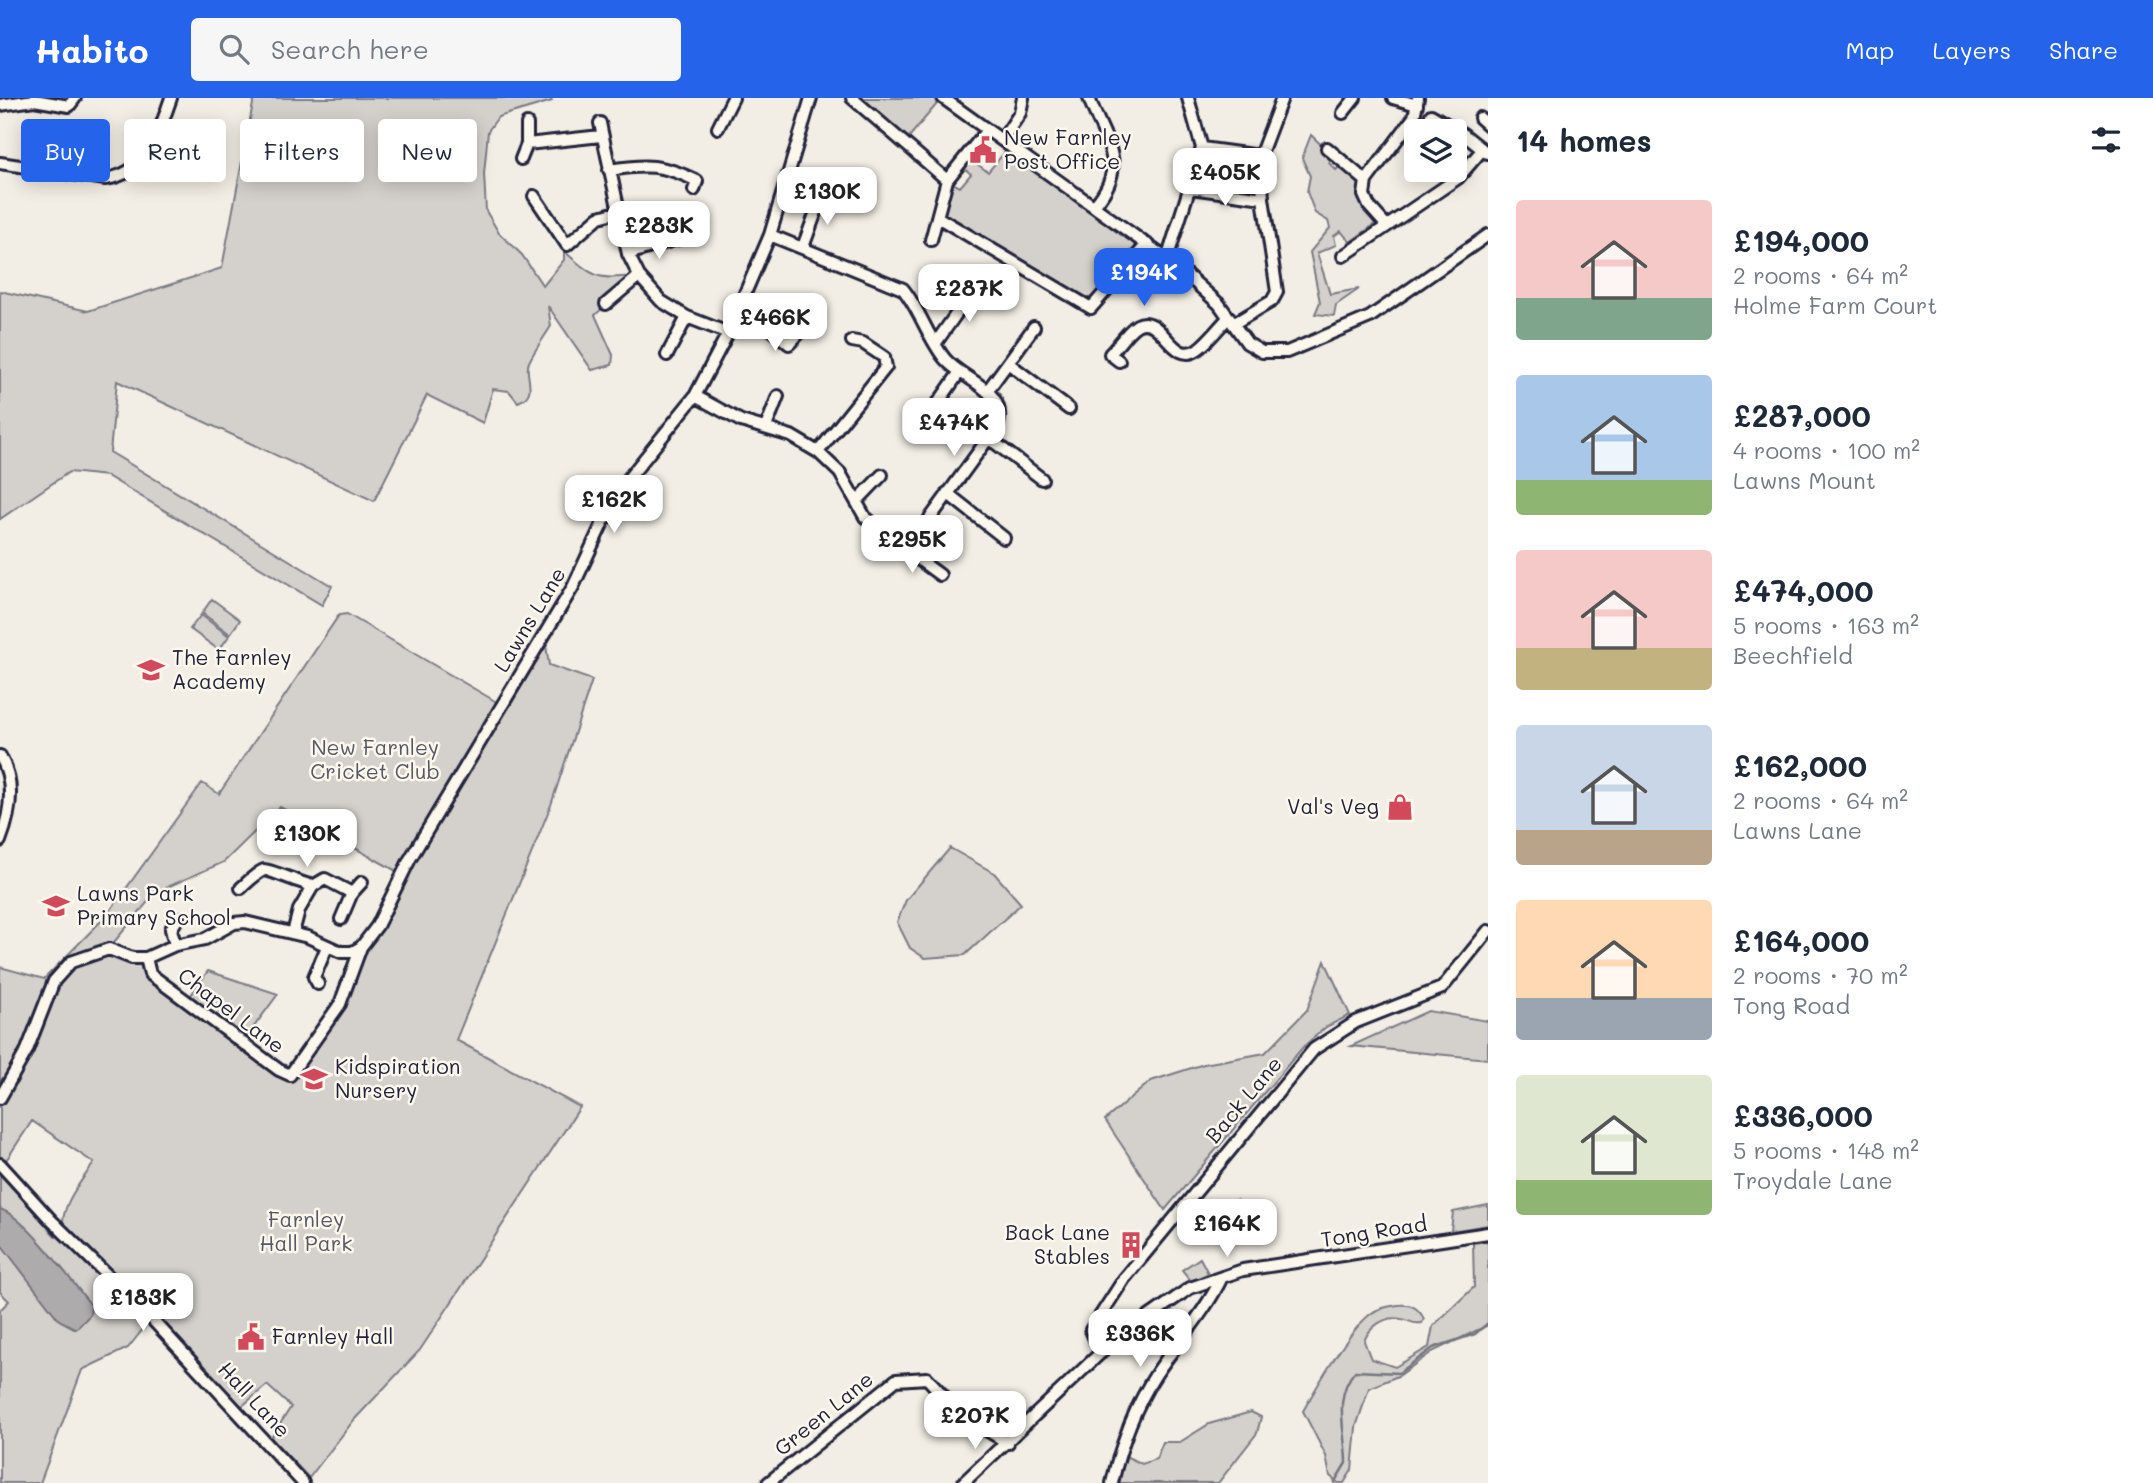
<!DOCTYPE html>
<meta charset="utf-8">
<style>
:root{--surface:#fff;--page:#f6f6f7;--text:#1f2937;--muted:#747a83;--accent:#2563eb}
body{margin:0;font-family:Mali,sans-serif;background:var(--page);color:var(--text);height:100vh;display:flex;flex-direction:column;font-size:26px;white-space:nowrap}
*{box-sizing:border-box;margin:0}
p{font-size:23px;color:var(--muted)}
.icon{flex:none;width:38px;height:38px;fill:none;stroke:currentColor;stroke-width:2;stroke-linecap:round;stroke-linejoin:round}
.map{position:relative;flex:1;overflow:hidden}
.panel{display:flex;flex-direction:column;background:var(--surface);width:665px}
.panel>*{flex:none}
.hud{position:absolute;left:21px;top:21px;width:665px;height:63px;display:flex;gap:14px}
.controls{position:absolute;left:1404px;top:21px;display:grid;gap:14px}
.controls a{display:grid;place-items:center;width:63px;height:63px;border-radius:7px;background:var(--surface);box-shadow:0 4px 18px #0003;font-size:35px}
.price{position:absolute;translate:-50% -60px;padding:0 16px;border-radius:14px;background:#fff;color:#222;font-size:23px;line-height:46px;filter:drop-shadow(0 2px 4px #0008)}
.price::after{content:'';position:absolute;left:50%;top:42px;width:21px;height:16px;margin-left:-10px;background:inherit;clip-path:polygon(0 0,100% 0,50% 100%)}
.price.active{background:var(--accent);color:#fff}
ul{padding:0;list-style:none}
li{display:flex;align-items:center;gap:21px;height:175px;padding:0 28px}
li span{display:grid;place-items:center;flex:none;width:196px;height:140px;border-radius:7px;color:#555}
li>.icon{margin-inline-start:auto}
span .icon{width:84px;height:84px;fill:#fffc;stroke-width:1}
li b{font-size:30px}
h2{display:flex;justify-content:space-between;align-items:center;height:84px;padding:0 28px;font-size:30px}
.chip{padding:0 24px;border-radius:7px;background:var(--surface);box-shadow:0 4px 18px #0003;font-size:24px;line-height:63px}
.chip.active{background:var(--accent);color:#fff}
header{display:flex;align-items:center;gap:42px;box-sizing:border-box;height:98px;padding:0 35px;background:var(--accent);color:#fff}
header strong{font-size:33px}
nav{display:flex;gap:38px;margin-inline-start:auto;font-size:24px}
.search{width:490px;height:63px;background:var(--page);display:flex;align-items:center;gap:18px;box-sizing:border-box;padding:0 24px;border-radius:7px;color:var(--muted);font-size:26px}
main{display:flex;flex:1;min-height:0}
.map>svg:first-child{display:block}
</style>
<header>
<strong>Habito</strong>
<div class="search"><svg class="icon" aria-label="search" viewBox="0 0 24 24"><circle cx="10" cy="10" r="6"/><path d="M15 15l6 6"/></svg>Search here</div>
<nav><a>Map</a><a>Layers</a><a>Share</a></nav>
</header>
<main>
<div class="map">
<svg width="1488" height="1385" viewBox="0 0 1488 1385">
<rect width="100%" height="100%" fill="#f2eee5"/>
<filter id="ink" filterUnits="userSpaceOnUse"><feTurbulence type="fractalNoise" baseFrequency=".0143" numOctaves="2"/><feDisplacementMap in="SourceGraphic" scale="14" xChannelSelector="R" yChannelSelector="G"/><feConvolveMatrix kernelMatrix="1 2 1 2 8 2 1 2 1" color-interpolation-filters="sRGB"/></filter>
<g filter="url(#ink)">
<path fill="#d4d1cc" stroke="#7b7a84" stroke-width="2" fill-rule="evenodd" d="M 254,0 L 551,0 L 552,3 L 498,19 L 488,33 L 484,76 L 486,113 L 499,135 L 522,157 L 543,188 L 564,162 L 564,153 C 597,182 596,181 639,178 L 595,217 L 613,257 L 612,267 L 592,272 L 548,208 L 551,228 C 544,240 535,251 529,264 C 523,277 540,296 518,304 L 509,293 L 493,291 L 483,325 L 427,297 L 374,403 L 117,283 L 110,354 L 332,488 L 322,507 L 107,378 L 69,374 L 0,421 L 0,193 L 88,213 L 222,170 Z
M 852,0 L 942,0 L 904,45 Z
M 1311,37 L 1333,58 L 1329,65 L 1336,72 L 1342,66 L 1360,83 L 1357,98 L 1375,126 L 1350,144 L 1341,133 L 1334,138 L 1336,147 L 1317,155 L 1330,196 L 1359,191 L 1336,207 L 1334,218 L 1315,216 L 1320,204 L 1310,154 L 1330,130 L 1328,123 L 1315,115 L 1307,94 L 1310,78 L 1302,60 Z
M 1010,48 L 1147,146 L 1091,210 L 939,120 L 947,82 L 960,89 L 971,76 L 959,66 L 966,58 L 988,74 Z
M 212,501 L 240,522 L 230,536 L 202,515 Z
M 347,516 L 500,606 L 544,534 L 549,567 L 592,582 L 551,707 L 456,942 L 580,1009 L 420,1252 L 354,1322 L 309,1380 L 271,1340 L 291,1309 L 267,1287 L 241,1309 L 155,1216 L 128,1250 L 82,1272 L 40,1385 L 0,1385 L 0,1212 L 9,1203 L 0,1194 L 0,1075 L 56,1139 L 63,1133 C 60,1107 80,1085 94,1065 L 32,1023 L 5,1064 L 0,1059 L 0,869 L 44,881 L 107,817 L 202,685 L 219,696 L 339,517 ZM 280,709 L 402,776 L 354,875 L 290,977 L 242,945 L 278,896 L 208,873 L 186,904 L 150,876 L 146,860 L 109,850 L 156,794 L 224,764 Z
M 201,517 L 229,538 L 219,552 L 190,531 Z
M 950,750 L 994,775 L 1021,806 L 965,857 L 925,860 L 910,850 L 897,824 L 906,802 Z
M 1325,863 L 1350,917 L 1326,929 L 1303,949 L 1165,1112 L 1105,1022 L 1151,983 L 1204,966 L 1265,955 L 1307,912 Z
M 1428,913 L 1488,923 L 1488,961 L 1351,948 Z
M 1237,1102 L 1234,1124 L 1239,1131 L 1225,1141 L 1211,1136 L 1205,1139 L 1200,1133 L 1216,1123 L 1222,1110 Z
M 1488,1107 L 1488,1127 L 1451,1133 L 1453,1114 Z
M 1488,1143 L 1488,1227 L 1432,1254 L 1400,1277 L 1369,1290 L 1356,1329 L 1352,1372 L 1344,1385 L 1338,1385 L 1330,1378 L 1326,1358 L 1303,1313 C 1317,1288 1349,1231 1372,1215 C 1378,1210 1390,1208 1398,1207 C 1411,1206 1418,1209 1424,1221 L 1422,1225 C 1412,1227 1410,1222 1401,1221 C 1384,1217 1369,1230 1364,1243 L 1371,1261 L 1395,1269 L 1429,1249 L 1433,1228 L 1474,1189 L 1473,1145 Z
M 1200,1160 L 1208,1175 L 1192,1184 L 1182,1172 Z
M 1251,1314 L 1261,1319 L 1257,1335 L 1218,1385 L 1112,1385 L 1121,1356 L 1142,1366 L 1156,1361 L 1163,1344 L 1180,1344 L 1209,1326 Z"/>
<path fill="#aeabad" stroke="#76747f" stroke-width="2" d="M 0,1111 C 26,1119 72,1184 91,1207 L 90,1217 L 76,1231 L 59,1222 L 0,1145 Z"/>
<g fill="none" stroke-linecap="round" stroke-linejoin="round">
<path stroke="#76747f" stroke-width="2.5" d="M 1334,1385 L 1346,1365 C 1346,1334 1332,1300 1355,1273 L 1399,1275 L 1433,1250 L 1475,1236 L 1488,1225"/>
<defs>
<path id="minor" d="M 852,0 L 947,82 L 931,142
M 943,0 L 1178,169 L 1219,206 L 1247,245 L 1262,254 L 1287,254 L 1370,219 L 1488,137
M 1089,0 C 1105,45 1130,65 1095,107
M 1393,0 L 1417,7
M 0,7 L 34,2 L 69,8 L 75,0
M 1343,15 L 1355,0
M 1431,17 L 1463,36 L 1487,55
M 1480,20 L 1488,27
M 600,25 L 628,156 L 639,178 L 661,203 L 687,219 L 728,235
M 527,26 L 527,46
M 718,30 L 733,0
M 1002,42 L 1020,15 L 1023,0
M 1202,50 L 1260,58
M 1327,50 L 1366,83
M 521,61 L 527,46 L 601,38
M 0,65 L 105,81 C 149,75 158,36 171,0
M 609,72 C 646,66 663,66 697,83 L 694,92
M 947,82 L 987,32
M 1191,90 L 1263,100
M 534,98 L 567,147 L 599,119 L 621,113
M 939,120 L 1091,210 L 1147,146
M 1386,127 L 1369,108 L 1364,97 L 1366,83 L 1414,19 L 1418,0
M 803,149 L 824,92 L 847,99
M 628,156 L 680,140
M 1343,158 L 1458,80 L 1482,52
M 1178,169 L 1168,179 L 1158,170 L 1169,155 L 1202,50 L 1188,0
M 606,206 L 639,178
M 739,208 L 756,218 L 789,246 L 807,227
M 1233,226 L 1272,203 L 1277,194 L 1263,100 L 1260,58 L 1282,0
M 935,246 L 976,188
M 667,257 L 687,219
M 1119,263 L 1110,256 C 1118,248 1127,233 1137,227 C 1162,214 1172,270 1198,251 C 1209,243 1219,229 1229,219
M 1008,265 L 1069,311
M 988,292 L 1034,229
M 695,298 L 741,323 L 791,338 L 818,354 L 840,375 L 865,419 L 903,450 L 918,437 L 998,327 C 1007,291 965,284 945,261 C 928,240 920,212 903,191 L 770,137
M 929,318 L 959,275
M 766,329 L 778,298
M 990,341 L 1042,381
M 818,354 L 886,269 L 884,259 L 863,245 L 852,243
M 947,395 L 1004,440
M 857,403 L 882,377
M 903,450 L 940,477
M 0,658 C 16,684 10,717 0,743
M 313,788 L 325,781 L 352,795 L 341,821
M 241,790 C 247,785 256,775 264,772 C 267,771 304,786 313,788 L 299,812 L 293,835
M 352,795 L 362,784
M 175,847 L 171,831 L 178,820
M 146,860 L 150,876 L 279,972 L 290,977 L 340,906 L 361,849 L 377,828 L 410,761 L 573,489 L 616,396 L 695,298 L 728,235 L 770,137 L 811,0
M 318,886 L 314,879 L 327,849
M 0,1000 L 27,952 L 54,883 L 71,864 L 109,851 L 132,860 L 146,860 L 175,847 L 205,841 L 234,825 L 245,824 L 308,839 L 341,854 L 352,854 L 361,849
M 0,1066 L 51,1122 L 151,1220 L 303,1385
M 1101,1255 L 1091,1232 L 1124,1181 L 1314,951 L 1356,924 L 1442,890 L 1488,833
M 768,1385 L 896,1282 L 927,1280 L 961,1317 L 1008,1345
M 963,1385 L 1111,1245 L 1190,1190 L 1243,1172 L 1488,1135
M 1112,1385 C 1121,1346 1134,1310 1156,1276 C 1178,1243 1205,1215 1222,1179"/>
</defs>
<use href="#minor" stroke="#22223b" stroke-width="16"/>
<use href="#minor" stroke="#fbf7ec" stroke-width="10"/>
</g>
</g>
<defs>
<symbol id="civic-bare" viewBox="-9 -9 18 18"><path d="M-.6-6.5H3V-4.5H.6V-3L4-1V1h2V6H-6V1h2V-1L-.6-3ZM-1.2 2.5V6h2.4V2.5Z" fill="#d1495b" stroke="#fbf7ec" stroke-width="2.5" paint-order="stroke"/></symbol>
<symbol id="school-bare" viewBox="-9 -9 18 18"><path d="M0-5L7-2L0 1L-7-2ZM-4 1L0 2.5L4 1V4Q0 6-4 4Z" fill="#d1495b" stroke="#fbf7ec" stroke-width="2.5" paint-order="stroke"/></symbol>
<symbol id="shop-bare" viewBox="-9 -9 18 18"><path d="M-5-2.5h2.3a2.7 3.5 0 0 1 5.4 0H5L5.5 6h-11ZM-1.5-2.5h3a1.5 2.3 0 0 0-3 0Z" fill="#d1495b" stroke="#fbf7ec" stroke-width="2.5" paint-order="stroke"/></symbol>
<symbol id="building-bare" viewBox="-9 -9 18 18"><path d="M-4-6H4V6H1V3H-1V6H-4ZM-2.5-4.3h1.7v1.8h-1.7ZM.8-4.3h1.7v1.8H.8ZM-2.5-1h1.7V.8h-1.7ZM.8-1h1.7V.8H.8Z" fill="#d1495b" stroke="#fbf7ec" stroke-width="2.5" paint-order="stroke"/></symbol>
</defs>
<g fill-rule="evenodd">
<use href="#civic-bare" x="964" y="33" width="38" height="38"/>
<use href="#school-bare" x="132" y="553" width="38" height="38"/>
<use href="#shop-bare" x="1381" y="690" width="38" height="38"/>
<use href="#school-bare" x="37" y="789" width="38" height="38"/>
<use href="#school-bare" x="295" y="962" width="38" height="38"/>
<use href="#building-bare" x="1112" y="1128" width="38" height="38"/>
<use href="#civic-bare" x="232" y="1220" width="38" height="38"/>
</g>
<g text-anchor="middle" stroke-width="5" stroke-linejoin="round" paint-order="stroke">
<g font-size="21" fill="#22223b" stroke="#fbf7ec" text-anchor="start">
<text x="1004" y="47">New Farnley<tspan x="1004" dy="24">Post Office</tspan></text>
<text x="172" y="567">The Farnley<tspan x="172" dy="24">Academy</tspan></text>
<text x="1379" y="716" text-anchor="end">Val's Veg</text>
<text x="77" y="803">Lawns Park<tspan x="77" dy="24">Primary School</tspan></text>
<text x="335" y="976">Kidspiration<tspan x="335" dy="24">Nursery</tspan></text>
<text x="1110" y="1142" text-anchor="end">Back Lane<tspan x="1110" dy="24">Stables</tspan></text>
<text x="272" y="1246">Farnley Hall</text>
</g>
<g font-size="21" fill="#22223b" stroke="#fbf7ec">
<text transform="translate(530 522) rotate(-59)" y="7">Lawns Lane</text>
<text transform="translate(231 913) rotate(37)" y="7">Chapel Lane</text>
<text transform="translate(1244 1002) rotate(-50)" y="7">Back Lane</text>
<text transform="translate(1374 1134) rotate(-9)" y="7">Tong Road</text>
<text transform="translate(254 1302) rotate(47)" y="7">Hall Lane</text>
<text transform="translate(824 1316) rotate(-39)" y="7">Green Lane</text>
</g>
<g font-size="21" fill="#575766" stroke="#fbf7ec">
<text x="375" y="657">New Farnley<tspan x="375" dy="24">Cricket Club</tspan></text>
<text x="306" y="1129">Farnley<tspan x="306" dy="24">Hall Park</tspan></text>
</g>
</g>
</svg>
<div class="controls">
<a><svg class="icon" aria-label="layers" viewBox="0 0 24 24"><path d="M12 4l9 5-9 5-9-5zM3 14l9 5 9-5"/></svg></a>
</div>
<b class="price" style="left:1225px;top:110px">£405K</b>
<b class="price" style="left:827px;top:129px">£130K</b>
<b class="price" style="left:659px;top:163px">£283K</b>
<b class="price active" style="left:1144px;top:210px">£194K</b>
<b class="price" style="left:969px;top:226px">£287K</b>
<b class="price" style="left:775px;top:255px">£466K</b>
<b class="price" style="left:954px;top:360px">£474K</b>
<b class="price" style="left:614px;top:437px">£162K</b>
<b class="price" style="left:912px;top:477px">£295K</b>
<b class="price" style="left:307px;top:771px">£130K</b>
<b class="price" style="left:1227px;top:1161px">£164K</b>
<b class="price" style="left:143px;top:1235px">£183K</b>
<b class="price" style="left:1140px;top:1271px">£336K</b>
<b class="price" style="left:975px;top:1353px">£207K</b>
<div class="hud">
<a class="chip active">Buy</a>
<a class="chip">Rent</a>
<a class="chip">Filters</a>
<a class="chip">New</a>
</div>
</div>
<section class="panel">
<h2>14 homes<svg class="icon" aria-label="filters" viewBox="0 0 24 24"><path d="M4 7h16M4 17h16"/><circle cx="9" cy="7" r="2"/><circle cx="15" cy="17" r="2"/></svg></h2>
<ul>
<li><span style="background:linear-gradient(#f6c9c9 70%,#7fa58c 0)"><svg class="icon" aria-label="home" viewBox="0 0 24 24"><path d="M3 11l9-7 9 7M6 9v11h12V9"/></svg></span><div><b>£194,000</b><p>2 rooms · 64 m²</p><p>Holme Farm Court</p></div></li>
<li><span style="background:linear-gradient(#a9c7e8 75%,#8fb573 0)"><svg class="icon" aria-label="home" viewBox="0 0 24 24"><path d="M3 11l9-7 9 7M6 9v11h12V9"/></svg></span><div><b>£287,000</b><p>4 rooms · 100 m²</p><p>Lawns Mount</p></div></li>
<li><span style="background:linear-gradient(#f6c9c9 70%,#c2b280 0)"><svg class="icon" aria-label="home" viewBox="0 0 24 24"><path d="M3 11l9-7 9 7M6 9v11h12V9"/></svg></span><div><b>£474,000</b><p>5 rooms · 163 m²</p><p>Beechfield</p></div></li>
<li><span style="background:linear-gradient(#c9d6e8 75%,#b9a48a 0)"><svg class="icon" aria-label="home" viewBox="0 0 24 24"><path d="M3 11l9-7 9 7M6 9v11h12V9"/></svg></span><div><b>£162,000</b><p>2 rooms · 64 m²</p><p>Lawns Lane</p></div></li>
<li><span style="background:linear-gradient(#ffd9b3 70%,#9aa5b1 0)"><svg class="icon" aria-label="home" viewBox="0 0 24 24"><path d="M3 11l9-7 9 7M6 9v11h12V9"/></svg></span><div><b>£164,000</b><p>2 rooms · 70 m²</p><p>Tong Road</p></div></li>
<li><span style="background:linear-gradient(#dfe7d0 75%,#8fb573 0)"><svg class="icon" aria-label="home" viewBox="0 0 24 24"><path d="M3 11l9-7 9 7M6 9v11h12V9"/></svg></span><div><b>£336,000</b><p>5 rooms · 148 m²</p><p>Troydale Lane</p></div></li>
</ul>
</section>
</main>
